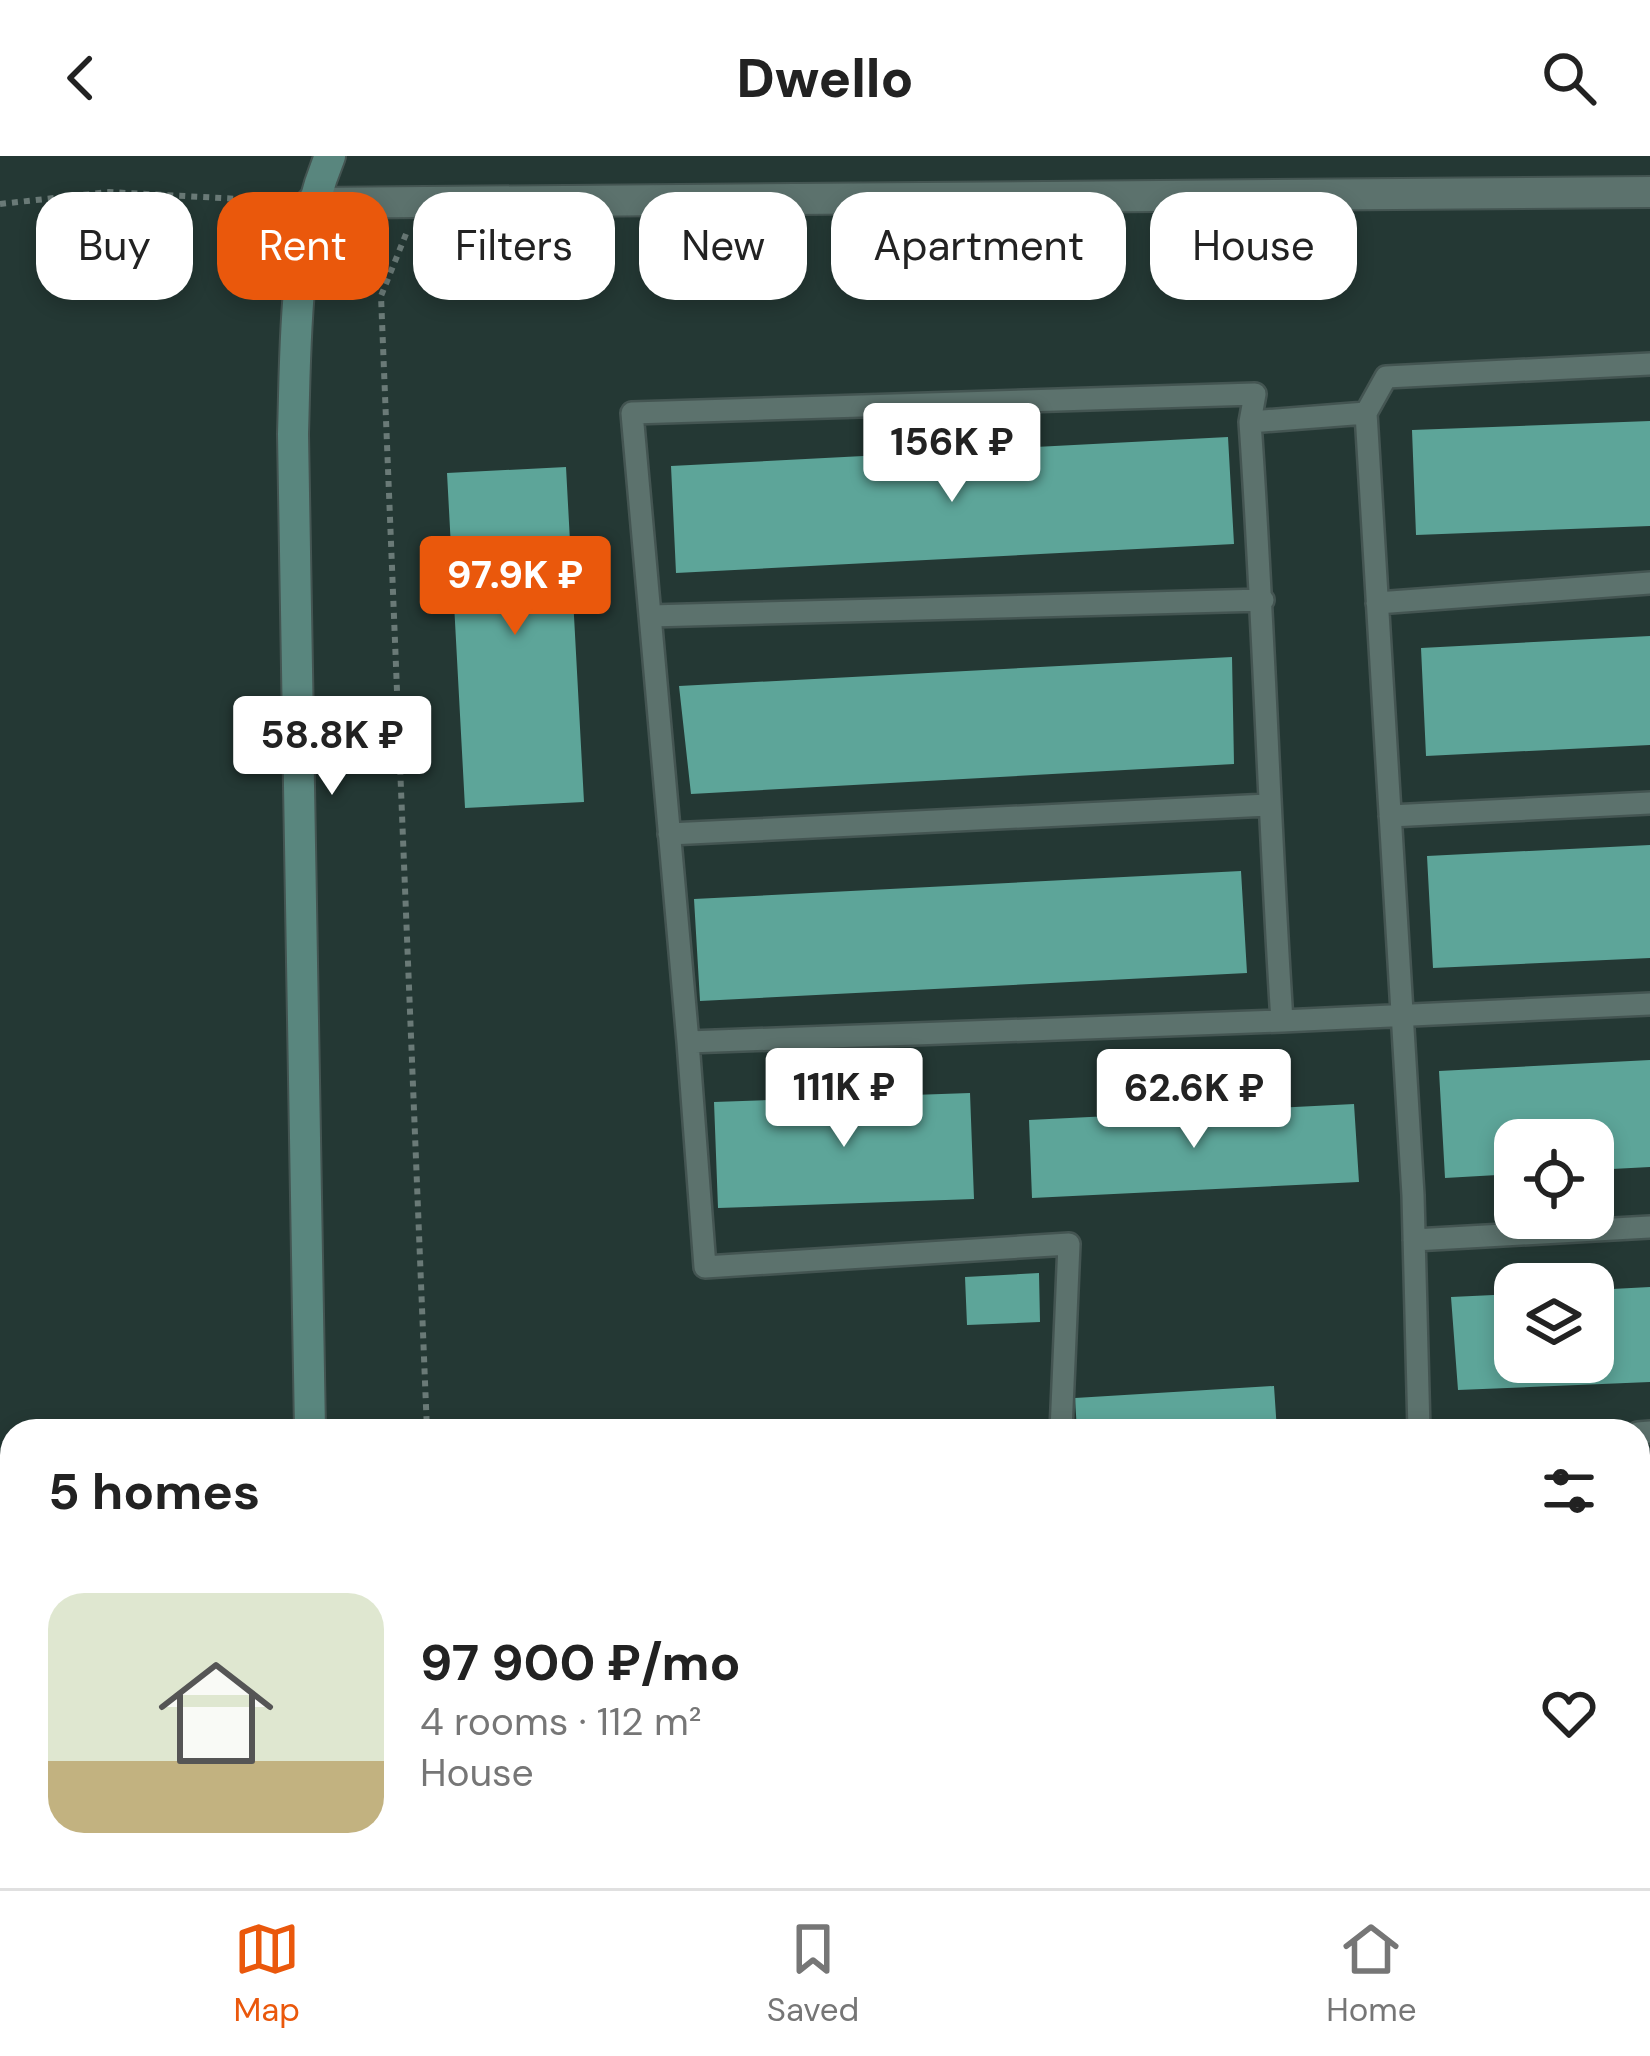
<!DOCTYPE html>
<meta charset="utf-8">
<style>
:root{--surface:#fff;--page:#f2f2f2;--text:#222;--muted:#767676;--line:#e0e0e0;--accent:#ea580c}
body{margin:0;font-family:"DM Sans",sans-serif;background:var(--page);color:var(--text);height:100vh;display:flex;flex-direction:column;font-size:45px;white-space:nowrap}
*{box-sizing:border-box;margin:0}
p{font-size:39px;color:var(--muted)}
.icon{flex:none;width:66px;height:66px;fill:none;stroke:currentColor;stroke-width:2;stroke-linecap:round;stroke-linejoin:round}
.map{position:relative;flex:1;overflow:hidden}
.sheet{position:absolute;left:0px;top:1263px;width:1650px;height:471px;display:flex;flex-direction:column;background:var(--surface);border-radius:36px 36px 0 0;box-shadow:0 6px 18px #0003}
.sheet>*{flex:none}
.hud{position:absolute;left:36px;top:36px;width:1578px;height:108px;display:flex;gap:24px}
.tools{position:absolute;left:1494px;top:963px;display:grid;gap:24px}
.tools a{display:grid;place-items:center;width:120px;height:120px;border-radius:24px;background:var(--surface);box-shadow:0 6px 18px #0003;font-size:60px}
.price{position:absolute;translate:-50% -102px;padding:0 27px;border-radius:12px;background:#fff;color:#222;font-size:39px;line-height:78px;filter:drop-shadow(0 3px 6px #0008)}
.price::after{content:'';position:absolute;left:50%;top:72px;width:36px;height:27px;margin-left:-18px;background:inherit;clip-path:polygon(0 0,100% 0,50% 100%)}
.price.selected{background:var(--accent);color:#fff}
ul{padding:0;list-style:none}
li{display:flex;align-items:center;gap:36px;height:300px;padding:0 48px}
li+li{border-top:3px solid var(--line)}
li span{display:grid;place-items:center;flex:none;width:336px;height:240px;border-radius:36px;color:#555}
li>.icon{margin-inline-start:auto}
span .icon{width:144px;height:144px;fill:#fffc;stroke-width:1}
li b{font-size:51px}
h2{display:flex;justify-content:space-between;align-items:center;height:144px;padding:0 48px;font-size:51px}
.pill{padding:0 42px;border-radius:36px;background:var(--surface);box-shadow:0 6px 18px #0003;font-size:42px;line-height:108px}
.pill.selected{background:var(--accent);color:#fff}
header{display:flex;justify-content:space-between;align-items:center;height:156px;padding:0 48px;background:var(--surface);font-size:54px;font-weight:800}
.menu{display:flex;justify-content:space-around;align-items:center;height:168px;border-top:3px solid var(--line);background:var(--surface);font-size:33px;color:var(--muted)}
.menu a{display:grid;justify-items:center;gap:6px}
.menu .selected{color:var(--accent)}
.map>svg:first-child{display:block}
</style>
<header><svg class="icon" aria-label="back" viewBox="0 0 24 24"><path d="M15 5l-7 7 7 7"/></svg>Dwello<svg class="icon" aria-label="search" viewBox="0 0 24 24"><circle cx="10" cy="10" r="6"/><path d="M15 15l6 6"/></svg></header>
<div class="map">
<svg width="1650" height="1732" viewBox="0 0 1650 1732">
<rect width="100%" height="100%" fill="#243834"/>
<path fill="#5da599" d="M 1650,265 L 1650,370 L 1416,379 L 1412,274 Z
M 1228,281 L 1234,388 L 676,417 L 671,310 Z
M 566,311 L 584,646 L 465,652 L 447,317 Z
M 1650,480 L 1650,589 L 1426,600 L 1421,492 Z
M 1232,501 L 1234,608 L 691,638 L 679,530 Z
M 1650,689 L 1650,802 L 1433,812 L 1427,700 Z
M 1241,715 L 1247,817 L 700,845 L 694,743 Z
M 1650,904 L 1650,1011 L 1593,1014 L 1593,984 L 1515,984 L 1515,1018 L 1445,1022 L 1439,915 Z
M 970,937 L 974,1043 L 718,1052 L 714,946 Z
M 1354,948 L 1359,1026 L 1032,1042 L 1029,964 Z
M 1039,1117 L 1040,1166 L 967,1169 L 965,1121 Z
M 1650,1131 L 1650,1226 L 1458,1234 L 1451,1141 L 1515,1138 L 1515,1206 L 1593,1206 L 1593,1134 Z
M 1274,1230 L 1277,1275 L 1077,1275 L 1075,1242 Z
M 1650,1327 L 1650,1433 L 1638,1433 L 1638,1328 Z
M 540,1722 L 646,1722 L 647,1732 L 540,1732 Z
M 1103,1722 L 1261,1722 L 1261,1732 L 1104,1732 Z"/>
<g fill="none" stroke-linecap="round" stroke-linejoin="round">
<defs>
<path id="lane" d="M 1255,238 L 1250,266 C 1264,466 1269,665 1282,865 L 688,886 L 632,257 Z
M 1366,257 L 1386,221 L 1650,208
M 1250,266 L 1366,257 L 1413,1039 L 1419,1275
M 1377,447 L 1650,427
M 650,460 L 1263,444
M 1390,660 L 1650,647
M 669,678 L 1268,649
M 1282,865 L 1650,848
M 688,886 L 705,1111 L 1069,1088 L 1061,1275
M 1414,1084 L 1650,1071
M 1638,1277 L 1650,1276
M 1638,1481 L 1650,1480
M 1078,1722 L 1079,1732
M 1431,1722 L 1431,1732
M 1618,1732 L 1650,1730"/>
<path id="street" d="M 311,47 L 1650,36"/>
<path id="secondary" d="M 310,1275 L 293,278 C 296,182 293,90 330,0
M 306,1732 L 306,1722"/>
</defs>
<use href="#lane" stroke="#445552" stroke-width="26"/>
<use href="#street" stroke="#445552" stroke-width="34"/>
<use href="#secondary" stroke="#445552" stroke-width="34"/>
<path stroke="#6a7a77" stroke-width="6" stroke-dasharray="6 6" stroke-linecap="butt" d="M 0,48 L 109,36 L 277,45
M 406,78 L 381,140 L 427,1275
M 445,1722 L 446,1732"/>
<use href="#lane" stroke="#5c726d" stroke-width="21"/>
<use href="#street" stroke="#5c726d" stroke-width="30"/>
<use href="#secondary" stroke="#59867e" stroke-width="30"/>
</g>
</svg>
<div class="tools">
<a><svg class="icon" aria-label="locate" viewBox="0 0 24 24"><circle cx="12" cy="12" r="6"/><path d="M12 2v4M12 18v4M2 12h4M18 12h4"/></svg></a>
<a><svg class="icon" aria-label="layers" viewBox="0 0 24 24"><path d="M12 4l9 5-9 5-9-5zM3 14l9 5 9-5"/></svg></a>
</div>
<b class="price" style="left:952px;top:349px">156K ₽</b>
<b class="price selected" style="left:515px;top:482px">97.9K ₽</b>
<b class="price" style="left:332px;top:642px">58.8K ₽</b>
<b class="price" style="left:844px;top:994px">111K ₽</b>
<b class="price" style="left:1194px;top:995px">62.6K ₽</b>
<div class="hud">
<a class="pill">Buy</a>
<a class="pill selected">Rent</a>
<a class="pill">Filters</a>
<a class="pill">New</a>
<a class="pill">Apartment</a>
<a class="pill">House</a>
</div>
<section class="sheet">
<h2>5 homes<svg class="icon" aria-label="filters" viewBox="0 0 24 24"><path d="M4 7h16M4 17h16"/><circle cx="9" cy="7" r="2"/><circle cx="15" cy="17" r="2"/></svg></h2>
<ul>
<li><span style="background:linear-gradient(#dfe7d0 70%,#c2b280 0)"><svg class="icon" aria-label="home" viewBox="0 0 24 24"><path d="M3 11l9-7 9 7M6 9v11h12V9"/></svg></span><div><b>97 900 ₽/mo</b><p>4 rooms · 112 m²</p><p>House</p></div><svg class="icon" aria-label="heart" viewBox="0 0 24 24"><path d="M12 20l-8-8c-3-5 5-10 8-4 3-6 11-1 8 4z"/></svg></li>
</ul>
</section>
</div>
<nav class="menu">
<a class="selected"><svg class="icon" aria-label="map" viewBox="0 0 24 24"><path d="M3 6l6-2 6 2 6-2v14l-6 2-6-2-6 2zM9 4v14M15 6v14"/></svg>Map</a>
<a><svg class="icon" aria-label="saved" viewBox="0 0 24 24"><path d="M7 4h10v16l-5-4-5 4z"/></svg>Saved</a>
<a><svg class="icon" aria-label="home" viewBox="0 0 24 24"><path d="M3 11l9-7 9 7M6 9v11h12V9"/></svg>Home</a>
</nav>
